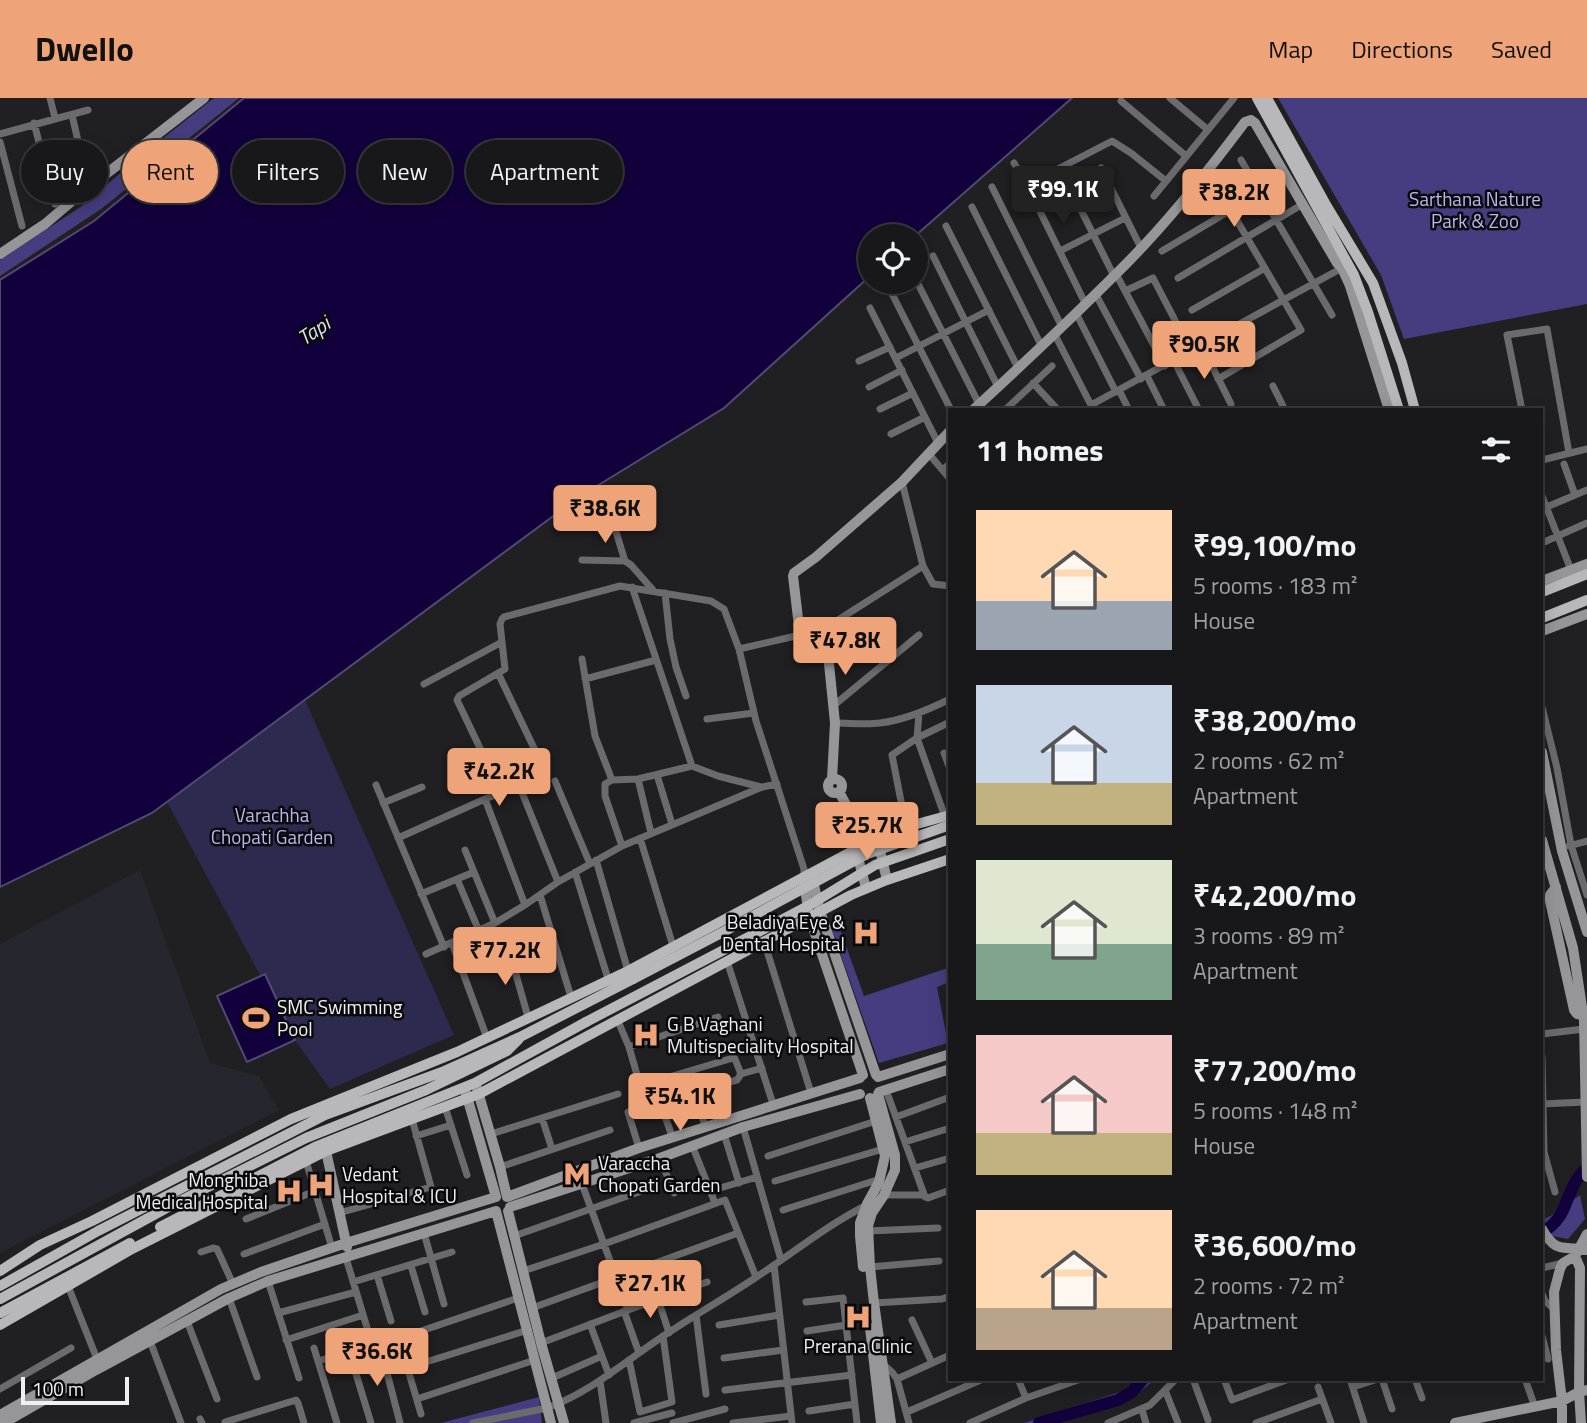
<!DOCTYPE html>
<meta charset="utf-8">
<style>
:root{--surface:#18181a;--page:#212123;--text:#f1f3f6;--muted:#9fa0a2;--line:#363739;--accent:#efa378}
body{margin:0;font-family:"Titillium Web",sans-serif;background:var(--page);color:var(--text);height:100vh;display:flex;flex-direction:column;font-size:26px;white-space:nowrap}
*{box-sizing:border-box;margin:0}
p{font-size:23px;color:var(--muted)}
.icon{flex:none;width:38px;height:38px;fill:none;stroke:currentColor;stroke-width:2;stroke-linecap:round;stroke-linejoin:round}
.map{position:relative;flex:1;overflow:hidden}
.panel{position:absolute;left:948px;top:310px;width:595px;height:973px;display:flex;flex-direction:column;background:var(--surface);border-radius:0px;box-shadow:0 4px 18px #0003,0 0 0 2px var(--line)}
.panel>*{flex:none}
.top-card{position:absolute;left:21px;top:42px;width:665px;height:63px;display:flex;gap:14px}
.buttons{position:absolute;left:858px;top:126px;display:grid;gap:14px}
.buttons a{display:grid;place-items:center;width:70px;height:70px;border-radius:50%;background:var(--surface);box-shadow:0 4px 18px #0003,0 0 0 2px var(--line);font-size:35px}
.scale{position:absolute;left:21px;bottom:18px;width:108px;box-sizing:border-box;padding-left:7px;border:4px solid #f0f0f2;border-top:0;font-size:19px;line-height:24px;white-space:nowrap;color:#f0f0f2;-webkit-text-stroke:5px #09090b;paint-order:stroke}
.price{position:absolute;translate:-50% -60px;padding:0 16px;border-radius:7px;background:var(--accent);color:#111;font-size:23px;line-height:46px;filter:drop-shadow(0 2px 4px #0008)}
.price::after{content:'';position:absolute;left:50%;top:42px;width:21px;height:16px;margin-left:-10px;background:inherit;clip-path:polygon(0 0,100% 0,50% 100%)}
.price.current{background:#222;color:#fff}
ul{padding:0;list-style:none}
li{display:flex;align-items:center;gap:21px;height:175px;padding:0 28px}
li span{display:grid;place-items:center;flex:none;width:196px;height:140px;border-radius:0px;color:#555}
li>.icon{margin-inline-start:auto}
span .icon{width:84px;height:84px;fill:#fffc;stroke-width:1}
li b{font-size:30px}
h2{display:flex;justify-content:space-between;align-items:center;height:84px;padding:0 28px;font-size:30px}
.pill{padding:0 24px;border-radius:32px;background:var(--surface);box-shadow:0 4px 18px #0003,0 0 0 2px var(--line);font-size:24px;line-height:63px}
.pill.current{background:var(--accent);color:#111}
header{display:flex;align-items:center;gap:42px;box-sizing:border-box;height:98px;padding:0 35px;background:var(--accent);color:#111}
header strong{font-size:33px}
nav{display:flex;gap:38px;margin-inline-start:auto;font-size:24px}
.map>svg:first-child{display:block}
</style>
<header>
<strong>Dwello</strong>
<nav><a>Map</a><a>Directions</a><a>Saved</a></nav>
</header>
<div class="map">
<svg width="1587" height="1325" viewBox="0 0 1587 1325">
<rect width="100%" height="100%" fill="#202022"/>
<path fill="#26262e" d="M 140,772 L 210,965 L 259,978 L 279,1012 L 0,1155 L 0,846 Z"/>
<path fill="#2d2a4f" d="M 305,602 L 454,937 L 330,991 L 295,942 L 167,704 Z"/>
<path fill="#453d7f" d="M 214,0 L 239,0 L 101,111 L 0,178 L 0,162 L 82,108 L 138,60 Z
M 1278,0 L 1587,0 L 1587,206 L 1404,241 L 1381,177 Z
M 837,823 L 864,898 L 948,870 L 950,884 L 937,889 L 948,945 L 879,965 L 830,826 Z
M 1580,1097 L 1585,1121 L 1568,1141 L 1552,1138 L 1542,1143 L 1542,1122 L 1556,1115 Z
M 1138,1281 L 1156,1281 L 1128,1303 L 1061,1325 L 1024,1325 L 1129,1291 Z
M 539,1299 L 542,1325 L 441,1325 Z"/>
<path fill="#12003c" stroke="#554873" stroke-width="2" d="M 244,0 L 1072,0 L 915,138 L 870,138 L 870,178 L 724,310 L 579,399 L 152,715 L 0,789 L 0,182 L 94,123 Z
M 265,876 L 295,942 L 247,964 L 217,898 Z"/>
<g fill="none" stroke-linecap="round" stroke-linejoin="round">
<path stroke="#12003c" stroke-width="12" d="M 1542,1135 C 1568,1117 1562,1107 1576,1083 C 1579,1078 1584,1073 1587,1069
M 1039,1325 L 1118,1302 L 1132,1294 L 1143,1281"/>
<path stroke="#6b6b6d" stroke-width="7" d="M 50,0 L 55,20
M 1170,0 L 1207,31
M 1121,3 L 1186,58
M 72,17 L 87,82
M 34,25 L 55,106
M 0,36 L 88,12
M 0,44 L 22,128
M 1241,62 L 1332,217
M 1014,65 L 1027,87 L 1085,205
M 1101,70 L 1141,150
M 1208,73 L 1301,232 L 1218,281
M 1068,86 L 1114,178
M 1027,87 L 1112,43 L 1131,55 L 1166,83
M 992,89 L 1062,229
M 1154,98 L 1234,0
M 972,109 L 1042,249
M 946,128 L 1018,270
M 1060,153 L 1125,120
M 1162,153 L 1231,112
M 933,158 L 998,289
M 1116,176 L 1165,268
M 915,180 L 979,306
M 1178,180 L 1303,106
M 886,184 L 951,312
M 1125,193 L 1153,180 L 1191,253
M 1095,195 L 1141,281
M 870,210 L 938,345
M 1192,212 L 1265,170
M 1076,215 L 1116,294
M 1055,237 L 1093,311
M 1202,248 L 1231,306
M 896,260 L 989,212
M 859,263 L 890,249
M 1174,263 L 1199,312
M 1147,278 L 1164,312
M 1033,285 L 1058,312
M 1273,288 L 1285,312
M 869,289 L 902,272
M 1119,292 L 1129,312
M 1091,307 L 1342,170
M 880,311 L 913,295
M 1005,312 L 1052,268
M 1522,312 L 1507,237 L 1547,231 L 1569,355
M 891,336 L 925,319
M 929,356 L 950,381
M 1542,362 L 1587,351
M 1564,366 L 1575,397
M 943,372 L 950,365
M 902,384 L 923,468 L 933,486 L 950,488
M 1542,398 L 1571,472
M 1542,411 L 1587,392
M 613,424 L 625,463
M 1542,445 L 1587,425
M 582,462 L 625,463 L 631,467 L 653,492
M 632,489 L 692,668
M 665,495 L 670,541 L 676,569 L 686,598
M 826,536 L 838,522 L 923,468
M 739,551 L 800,537
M 582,561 L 595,638 L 612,682 L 638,681 L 692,668 L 718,678 L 761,689
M 498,575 L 544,671 L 514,683 L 513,689
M 585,581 L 656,562
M 424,586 L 502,544
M 833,608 L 919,537
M 1542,609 L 1557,670 L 1571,747 L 1587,797
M 919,615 L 917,640 L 945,719
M 707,621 L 754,615
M 835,625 C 850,625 866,627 880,625 C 905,622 928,612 950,601
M 944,655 L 950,671
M 657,677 L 672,726
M 638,681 L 651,735
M 612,682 L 605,686 L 605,698 L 622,748
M 555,683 L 590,766
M 376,687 L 444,849
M 501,694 L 457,602 L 459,598 L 505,571 L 500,526 L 502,521 L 504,519 L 620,488 L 711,503 L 724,511 L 739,551 L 756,623 L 804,771 L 804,780
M 485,701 L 525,807
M 383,705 L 422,689
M 906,729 L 892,657 L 917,640 L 950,624
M 398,740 L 485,701 L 517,688 L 521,692 L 558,784
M 640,740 L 673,848
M 1569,748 L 1587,743
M 465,752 L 495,825
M 596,762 L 628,873
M 575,774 L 609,884
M 457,781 L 479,833
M 421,796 L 474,774
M 540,797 L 571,899
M 764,843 L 811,995
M 452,845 L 487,940
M 509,852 L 528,919
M 426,856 L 495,825 L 525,807 L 558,784 L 622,748 L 762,689 L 777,686
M 727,863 L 773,1006
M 618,923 L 629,949 L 646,1008
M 1542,936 L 1584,931
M 629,949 L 718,919
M 1542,959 L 1544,1054 L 1555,1094
M 639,988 L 733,960 L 735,961 L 741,976 L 762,970
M 886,992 L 925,1099 L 928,1100 L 950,1092
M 694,993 L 705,1028
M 660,1004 L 672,1038
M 1542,1006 L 1585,1004
M 445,1009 L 467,1077
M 896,1019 L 950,999
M 542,1020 L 552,1051
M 743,1029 L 781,1162
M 491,1036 L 618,996
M 724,1036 L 739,1085
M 416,1038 L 451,1027
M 905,1044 L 950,1030
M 692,1047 L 715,1105
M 639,1050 L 628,1014 L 694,993 L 737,982 L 741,976
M 768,1058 L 876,1023
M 660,1060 L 674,1095
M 306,1063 L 332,1150
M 500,1069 L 610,1032
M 915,1070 L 950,1060
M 775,1083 L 883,1051
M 582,1086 L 628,1212
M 710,1093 L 757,1079
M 884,1097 L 924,1097
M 783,1112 L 880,1081
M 339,1115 L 431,1089 L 412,1021
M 246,1121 L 315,1093
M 868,1133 L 938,1130
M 424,1135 L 444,1206
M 514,1138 L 650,1090
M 201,1154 L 213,1150 L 217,1151 L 233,1186
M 244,1156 L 325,1126
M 346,1160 L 371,1243 L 377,1248 L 518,1200
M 774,1167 L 792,1325
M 411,1168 L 425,1214
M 870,1169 L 939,1163
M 1542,1170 L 1563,1165
M 523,1173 L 604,1146 L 725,1102 L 756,1179
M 632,1173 L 644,1206
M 377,1177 L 391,1223
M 268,1183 L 299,1280
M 353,1184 L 452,1154
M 68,1188 L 97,1261
M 1542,1196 L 1545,1203 L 1554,1211
M 229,1200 L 257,1279
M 658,1201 L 669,1235
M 806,1204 L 843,1200 L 857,1325
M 874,1205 L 942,1201 L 950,1198
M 532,1210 L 738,1135
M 624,1213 L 639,1255
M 278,1215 L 356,1194
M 696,1217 L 706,1296
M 912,1222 L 932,1265
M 187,1223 L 217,1301
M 590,1226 L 609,1277
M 719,1227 L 779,1217
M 807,1233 L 846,1227
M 1542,1238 L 1548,1261
M 399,1241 L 421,1316
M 286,1242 L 363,1217
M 150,1243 L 181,1325
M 541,1245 L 628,1212 L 707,1184
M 380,1248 L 400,1325
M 314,1250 L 337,1325
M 724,1260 L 783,1252
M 629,1262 L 640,1314 L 672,1304 L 663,1238
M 318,1263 L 375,1247
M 883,1266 L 892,1274 L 897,1281 L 909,1325
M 407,1270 L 528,1232
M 356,1276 L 371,1325
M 552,1280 L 602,1258
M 897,1281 L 950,1257
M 1018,1281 L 1026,1300
M 1193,1281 L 1208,1322
M 1224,1281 L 1232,1302 L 1289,1281
M 1350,1281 L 1364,1325
M 1382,1281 L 1392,1311
M 1415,1281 L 1422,1300
M 1525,1281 L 1535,1309
M 600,1283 L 606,1325
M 1318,1289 L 1331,1325
M 1353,1289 L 1378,1281
M 0,1291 L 71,1250
M 725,1292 L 852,1277
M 1165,1292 L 1178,1325
M 417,1301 L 535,1262
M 1142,1312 L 1146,1325
M 809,1313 L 855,1306
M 907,1314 L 983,1281
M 200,1321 L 202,1325
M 225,1324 L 296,1302 L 298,1305 L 304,1325
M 473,1325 L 547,1310 C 588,1295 621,1267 656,1243 C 688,1221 722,1202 755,1180 C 792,1156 827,1127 867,1107
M 634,1325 L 672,1315
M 673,1325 L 725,1311
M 733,1325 L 791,1318
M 970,1325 L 1026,1300 L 1081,1281
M 1108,1325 L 1150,1307 L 1176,1281
M 1256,1325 L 1322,1301"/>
<path stroke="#969699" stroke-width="10" d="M 0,156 L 45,126 L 79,97 L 204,0
M 973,312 C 1022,267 1070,222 1117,175 C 1164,129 1205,77 1245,24 L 1251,22 L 1255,25 L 1337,165 L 1342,170 L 1350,188 L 1389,312
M 1542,483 L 1587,466
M 1542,533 L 1587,516
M 1542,654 L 1562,753 L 1587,834
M 832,681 L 835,625 L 826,536 L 800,537 L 793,478 L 794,475 L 816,459 L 902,384 L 950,333
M828 688a7 7 0 1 1 14 0a7 7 0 1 1-14 0Z
M 839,694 L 849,712 L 858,717 L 877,740 L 887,782
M 849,712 L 848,722 L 866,790
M 1542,742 L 1573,850 L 1584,922 L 1587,1079
M 812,779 L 820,813 L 876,977
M 804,783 L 809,818 L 863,977
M 1556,789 L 1550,797 L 1550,803 L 1574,912 L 1577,916 L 1584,918
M 878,979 L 950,956
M 476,987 L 500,1069 L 507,1099 L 639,1050 L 860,980
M 879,994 L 950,971
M 878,996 L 895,1057 L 895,1072 L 884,1097 L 872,1115 L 868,1128 L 870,1169 L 874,1205 L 891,1325
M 326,1053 L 347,1149
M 510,1109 L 660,1060 L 743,1029 L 860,996
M 508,1113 L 541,1245 L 564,1325
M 1542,1131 C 1557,1157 1562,1147 1587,1152
M 1575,1158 L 1580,1170 L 1579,1294 L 1581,1325
M 863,1169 L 860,1138 L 860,1125 L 867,1106 L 879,1084 L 885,1058 L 870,1000
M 870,1230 L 881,1325
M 0,1317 L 221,1191 L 261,1174 L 346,1145 L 496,1099 L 465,992
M 4,1325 L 96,1272 L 229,1200 L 268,1183 L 496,1113 C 514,1184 533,1254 551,1325
M 1455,1325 L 1562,1303 L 1579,1294 L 1587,1292
M 1562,1325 L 1562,1303 L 1556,1252 L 1554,1194 L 1560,1171 L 1563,1165 L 1575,1158 L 1587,1136"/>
<path stroke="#b8b8bb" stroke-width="10" d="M 1257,0 L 1354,177 L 1368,214 L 1399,312
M 1267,0 L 1325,105 L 1373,185 L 1402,265 L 1415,312
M 1542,494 L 1587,476
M 1542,520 L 1587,502
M 160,1129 L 315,1049 L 475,985 L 586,924
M 0,1173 L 40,1147 L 92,1123 L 291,1021 L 457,954 L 628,873 L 877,740 L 906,729 L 950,717
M 0,1188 L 98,1133 L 325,1017 L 442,974 L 522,938 L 633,881
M 0,1201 L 172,1107 L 306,1040 L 426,992 L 507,953 L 519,941
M 0,1215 L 130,1145
M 0,1227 L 132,1151 L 326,1053 L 479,996 L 851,797 L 887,782 L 950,761"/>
<path stroke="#b8b8bb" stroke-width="10" d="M 633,881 L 725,833 L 867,756 L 950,727
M 586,924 L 808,808 L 875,767 L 950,741"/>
</g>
<defs>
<symbol id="hospital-bare" viewBox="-9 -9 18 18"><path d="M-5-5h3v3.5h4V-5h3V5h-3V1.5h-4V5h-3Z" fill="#efa378" stroke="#09090b" stroke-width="2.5" paint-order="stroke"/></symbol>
<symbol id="stadium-bare" viewBox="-9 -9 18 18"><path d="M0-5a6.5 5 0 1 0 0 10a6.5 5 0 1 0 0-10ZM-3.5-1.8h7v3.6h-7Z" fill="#efa378" stroke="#09090b" stroke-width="2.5" paint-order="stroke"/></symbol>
<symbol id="metro-bare" viewBox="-9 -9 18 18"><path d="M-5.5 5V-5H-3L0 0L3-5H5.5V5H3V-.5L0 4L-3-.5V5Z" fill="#efa378" stroke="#09090b" stroke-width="2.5" paint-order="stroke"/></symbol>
</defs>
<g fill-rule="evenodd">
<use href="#hospital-bare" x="847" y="816" width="38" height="38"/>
<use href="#stadium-bare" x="237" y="901" width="38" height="38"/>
<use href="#hospital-bare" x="627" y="918" width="38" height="38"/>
<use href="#metro-bare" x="558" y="1057" width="38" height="38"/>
<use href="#hospital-bare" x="302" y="1068" width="38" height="38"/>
<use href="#hospital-bare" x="270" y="1074" width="38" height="38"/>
<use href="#hospital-bare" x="839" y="1200" width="38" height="38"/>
</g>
<g text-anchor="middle" stroke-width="5" stroke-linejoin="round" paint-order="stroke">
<g font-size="19" fill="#b9b7f3" stroke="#09090b">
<text x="1475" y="108">Sarthana Nature<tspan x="1475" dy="22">Park &amp; Zoo</tspan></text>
<text x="272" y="724">Varachha<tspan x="272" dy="22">Chopati Garden</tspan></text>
</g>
<g font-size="19" fill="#f0f0f2" stroke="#09090b" text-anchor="start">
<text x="845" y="831" text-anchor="end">Beladiya Eye &amp;<tspan x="845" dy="22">Dental Hospital</tspan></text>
<text x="277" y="916">SMC Swimming<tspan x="277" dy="22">Pool</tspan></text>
<text x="667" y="933">G B Vaghani<tspan x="667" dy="22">Multispeciality Hospital</tspan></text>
<text x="598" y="1072">Varaccha<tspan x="598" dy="22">Chopati Garden</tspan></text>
<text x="342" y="1083">Vedant<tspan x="342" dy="22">Hospital &amp; ICU</tspan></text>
<text x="268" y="1089" text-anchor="end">Monghiba<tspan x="268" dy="22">Medical Hospital</tspan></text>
<text x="858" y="1255" text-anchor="middle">Prerana Clinic</text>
</g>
<g font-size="21" font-style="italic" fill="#dfdff3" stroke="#09090b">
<text transform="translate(314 233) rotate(-34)" y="7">Tapi</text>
</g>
</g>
</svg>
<div class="buttons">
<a><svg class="icon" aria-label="locate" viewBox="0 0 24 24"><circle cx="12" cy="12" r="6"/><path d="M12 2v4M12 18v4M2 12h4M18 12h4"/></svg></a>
</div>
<div class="scale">100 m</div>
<b class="price current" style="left:1063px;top:128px">₹99.1K</b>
<b class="price" style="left:1234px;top:131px">₹38.2K</b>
<b class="price" style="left:1204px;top:283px">₹90.5K</b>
<b class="price" style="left:605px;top:447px">₹38.6K</b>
<b class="price" style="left:845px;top:579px">₹47.8K</b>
<b class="price" style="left:499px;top:710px">₹42.2K</b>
<b class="price" style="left:867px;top:764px">₹25.7K</b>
<b class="price" style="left:505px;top:889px">₹77.2K</b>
<b class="price" style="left:680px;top:1035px">₹54.1K</b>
<b class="price" style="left:650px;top:1222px">₹27.1K</b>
<b class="price" style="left:377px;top:1290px">₹36.6K</b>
<div class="top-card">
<a class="pill">Buy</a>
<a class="pill current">Rent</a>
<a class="pill">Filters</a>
<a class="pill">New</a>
<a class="pill">Apartment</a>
</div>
<section class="panel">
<h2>11 homes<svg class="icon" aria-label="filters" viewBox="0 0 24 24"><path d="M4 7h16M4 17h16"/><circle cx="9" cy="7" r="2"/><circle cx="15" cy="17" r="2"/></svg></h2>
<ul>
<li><span style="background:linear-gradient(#ffd9b3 65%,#9aa5b1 0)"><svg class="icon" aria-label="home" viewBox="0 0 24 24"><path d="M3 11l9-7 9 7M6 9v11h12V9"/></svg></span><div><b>₹99,100/mo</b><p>5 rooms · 183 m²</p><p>House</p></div></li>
<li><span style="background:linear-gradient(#c9d6e8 70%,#c2b280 0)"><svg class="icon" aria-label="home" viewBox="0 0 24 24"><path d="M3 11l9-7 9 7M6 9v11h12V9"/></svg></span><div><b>₹38,200/mo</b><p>2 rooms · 62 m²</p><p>Apartment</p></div></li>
<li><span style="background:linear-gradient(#dfe7d0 60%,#7fa58c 0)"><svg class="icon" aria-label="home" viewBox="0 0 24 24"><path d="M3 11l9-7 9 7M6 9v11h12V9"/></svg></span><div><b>₹42,200/mo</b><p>3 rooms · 89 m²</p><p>Apartment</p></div></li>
<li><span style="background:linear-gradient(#f6c9c9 70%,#c2b280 0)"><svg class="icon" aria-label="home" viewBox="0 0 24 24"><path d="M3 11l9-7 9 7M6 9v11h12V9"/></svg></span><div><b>₹77,200/mo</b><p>5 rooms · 148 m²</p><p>House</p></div></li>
<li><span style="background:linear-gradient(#ffd9b3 70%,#b9a48a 0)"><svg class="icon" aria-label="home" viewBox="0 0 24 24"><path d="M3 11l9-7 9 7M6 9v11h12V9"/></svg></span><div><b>₹36,600/mo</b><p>2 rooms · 72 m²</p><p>Apartment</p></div></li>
</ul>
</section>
</div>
